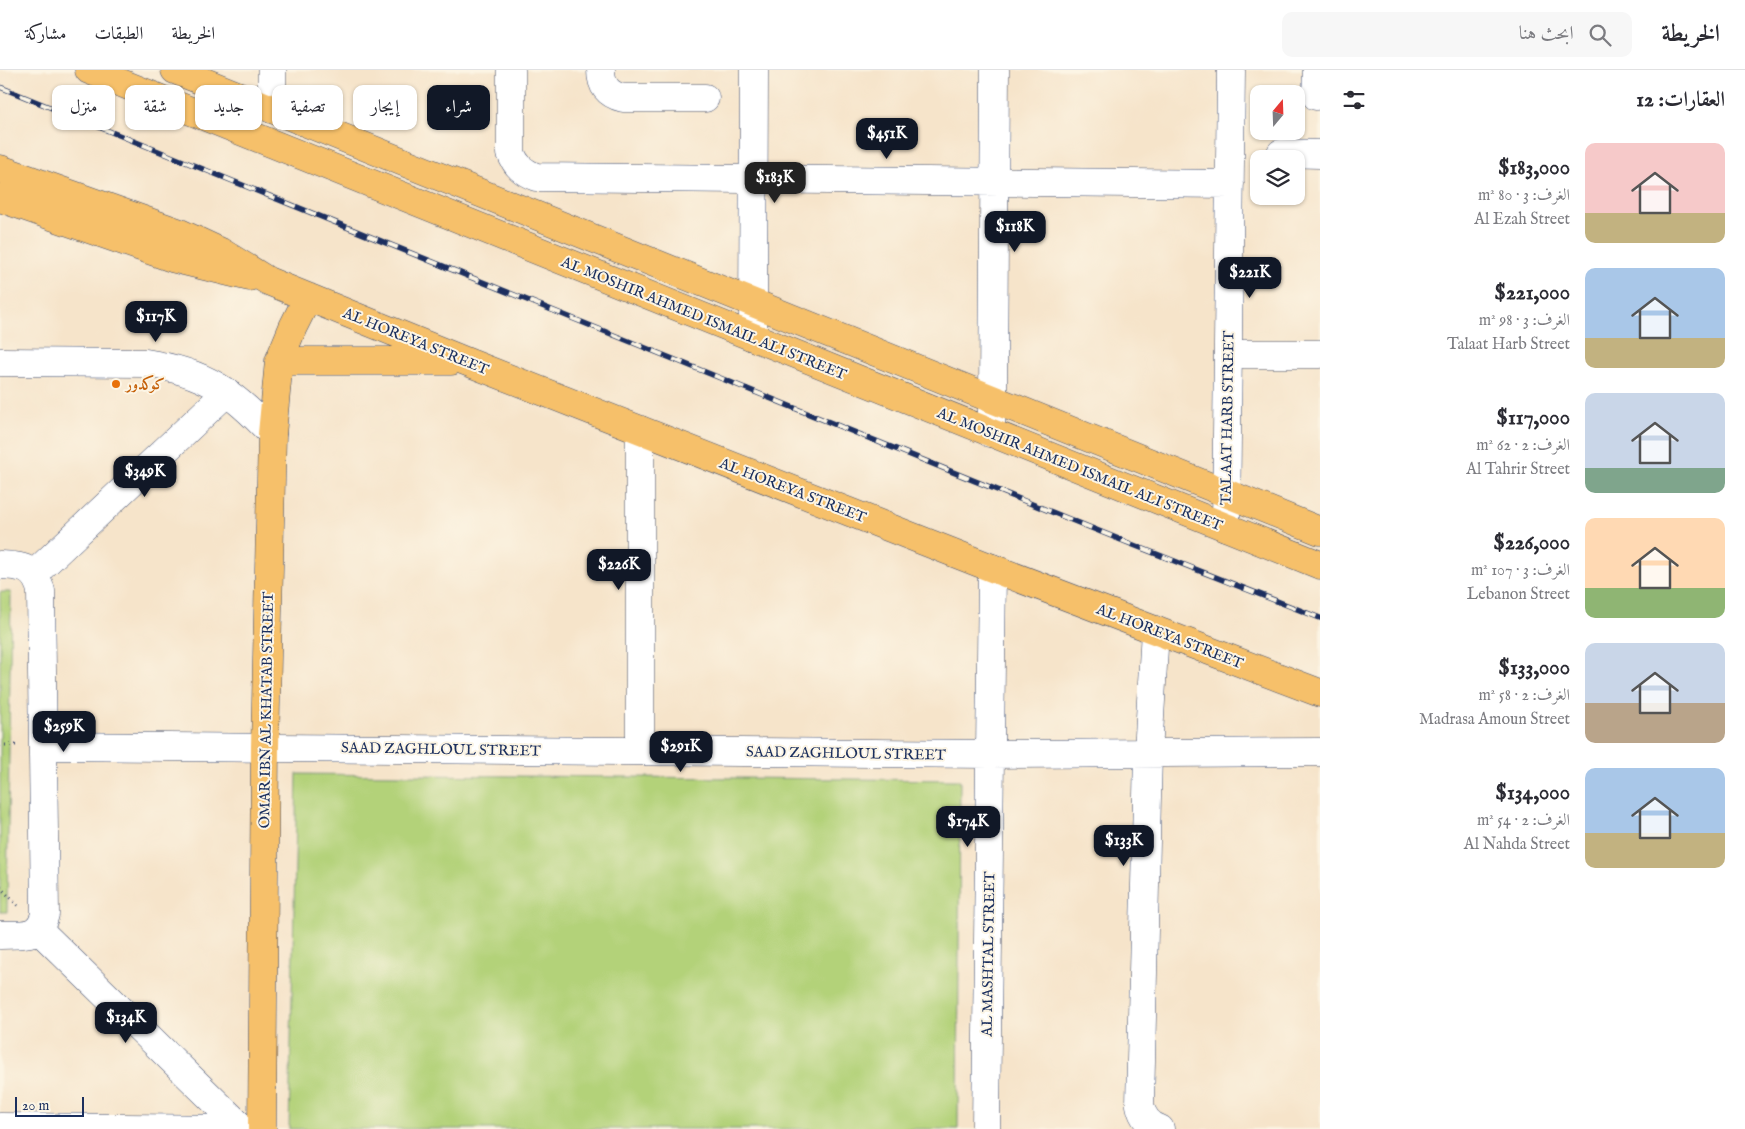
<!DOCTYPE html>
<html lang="ar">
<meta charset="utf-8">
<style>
:root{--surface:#fff;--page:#f7f7f7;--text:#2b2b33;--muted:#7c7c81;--line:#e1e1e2;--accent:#111827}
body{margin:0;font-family:"IM FELL English",Amiri,serif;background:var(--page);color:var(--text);direction:rtl;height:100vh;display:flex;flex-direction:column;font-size:19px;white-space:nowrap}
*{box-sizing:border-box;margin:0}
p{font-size:16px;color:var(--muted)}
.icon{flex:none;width:28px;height:28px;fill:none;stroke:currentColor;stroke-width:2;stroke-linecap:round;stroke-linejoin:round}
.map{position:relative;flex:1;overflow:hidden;direction:ltr}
.details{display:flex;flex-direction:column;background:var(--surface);width:425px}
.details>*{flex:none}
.guide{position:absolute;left:15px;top:15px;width:475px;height:45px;direction:rtl;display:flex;gap:10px}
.needle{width:32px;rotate:19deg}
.tools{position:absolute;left:1250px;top:15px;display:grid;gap:10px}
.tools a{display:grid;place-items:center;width:55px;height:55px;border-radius:10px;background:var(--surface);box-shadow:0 1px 4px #0004;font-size:25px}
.scale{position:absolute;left:15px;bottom:12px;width:69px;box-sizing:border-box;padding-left:5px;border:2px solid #1b2f5e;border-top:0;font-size:14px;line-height:18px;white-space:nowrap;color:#1b2f5e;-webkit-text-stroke:4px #fcf5e5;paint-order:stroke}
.price{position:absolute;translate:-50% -42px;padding:0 11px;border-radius:10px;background:var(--accent);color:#fff;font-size:16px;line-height:32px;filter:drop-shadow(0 1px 2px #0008)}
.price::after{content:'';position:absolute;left:50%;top:30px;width:15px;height:11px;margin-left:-8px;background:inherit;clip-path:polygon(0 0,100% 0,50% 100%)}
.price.current{background:#222;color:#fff}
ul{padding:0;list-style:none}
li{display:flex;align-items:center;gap:15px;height:125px;padding:0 20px}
li span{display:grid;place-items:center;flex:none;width:140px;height:100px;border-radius:10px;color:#555}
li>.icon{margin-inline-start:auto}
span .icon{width:60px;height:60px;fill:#fffc;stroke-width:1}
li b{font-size:21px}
h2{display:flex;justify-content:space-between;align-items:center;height:60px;padding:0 20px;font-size:21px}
.pill{padding:0 18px;border-radius:10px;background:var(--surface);box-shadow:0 1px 4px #0004;font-size:18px;line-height:45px}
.pill.current{background:var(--accent);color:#fff}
header{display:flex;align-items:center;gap:30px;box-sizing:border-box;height:70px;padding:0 25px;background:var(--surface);border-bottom:1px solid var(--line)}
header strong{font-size:24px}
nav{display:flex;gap:28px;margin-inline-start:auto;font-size:18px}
.search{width:350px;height:45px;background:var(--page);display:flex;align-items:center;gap:12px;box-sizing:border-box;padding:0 18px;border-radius:10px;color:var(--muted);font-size:19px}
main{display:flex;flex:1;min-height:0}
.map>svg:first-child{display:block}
</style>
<header>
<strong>الخريطة</strong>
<div class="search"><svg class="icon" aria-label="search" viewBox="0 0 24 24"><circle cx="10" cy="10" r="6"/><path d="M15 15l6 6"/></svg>ابحث هنا</div>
<nav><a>الخريطة</a><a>الطبقات</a><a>مشاركة</a></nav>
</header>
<main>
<section class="details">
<h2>العقارات: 12<svg class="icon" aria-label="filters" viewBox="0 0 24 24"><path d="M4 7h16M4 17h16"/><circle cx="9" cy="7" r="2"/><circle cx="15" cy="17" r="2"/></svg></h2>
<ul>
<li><span style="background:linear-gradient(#f6c9c9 70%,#c2b280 0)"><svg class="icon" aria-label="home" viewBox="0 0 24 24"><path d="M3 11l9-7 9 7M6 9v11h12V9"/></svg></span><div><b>$183,000</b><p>الغرف: 3 · 80 m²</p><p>Al Ezah Street</p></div></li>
<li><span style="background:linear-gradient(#a9c7e8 70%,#c2b280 0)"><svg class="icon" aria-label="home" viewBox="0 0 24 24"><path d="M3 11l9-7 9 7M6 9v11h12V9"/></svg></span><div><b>$221,000</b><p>الغرف: 3 · 98 m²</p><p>Talaat Harb Street</p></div></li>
<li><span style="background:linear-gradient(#c9d6e8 75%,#7fa58c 0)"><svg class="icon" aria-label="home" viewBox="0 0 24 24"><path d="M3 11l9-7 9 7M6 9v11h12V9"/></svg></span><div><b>$117,000</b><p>الغرف: 2 · 62 m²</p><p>Al Tahrir Street</p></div></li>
<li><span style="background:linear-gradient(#ffd9b3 70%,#8fb573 0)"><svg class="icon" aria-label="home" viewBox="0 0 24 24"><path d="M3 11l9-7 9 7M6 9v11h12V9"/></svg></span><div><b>$226,000</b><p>الغرف: 3 · 107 m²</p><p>Lebanon Street</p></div></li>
<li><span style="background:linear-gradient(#c9d6e8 60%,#b9a48a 0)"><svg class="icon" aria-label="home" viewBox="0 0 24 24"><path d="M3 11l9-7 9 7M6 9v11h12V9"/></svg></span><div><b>$133,000</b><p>الغرف: 2 · 58 m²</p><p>Madrasa Amoun Street</p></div></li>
<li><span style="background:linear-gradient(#a9c7e8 65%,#c2b280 0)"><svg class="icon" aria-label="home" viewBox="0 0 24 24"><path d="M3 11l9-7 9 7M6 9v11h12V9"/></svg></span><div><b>$134,000</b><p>الغرف: 2 · 54 m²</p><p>Al Nahda Street</p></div></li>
</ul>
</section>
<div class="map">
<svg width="1320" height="1059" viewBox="0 0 1320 1059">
<rect width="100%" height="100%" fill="#fcf5e5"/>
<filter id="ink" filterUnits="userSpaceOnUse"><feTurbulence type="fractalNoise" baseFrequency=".02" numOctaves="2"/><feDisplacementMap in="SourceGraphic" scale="10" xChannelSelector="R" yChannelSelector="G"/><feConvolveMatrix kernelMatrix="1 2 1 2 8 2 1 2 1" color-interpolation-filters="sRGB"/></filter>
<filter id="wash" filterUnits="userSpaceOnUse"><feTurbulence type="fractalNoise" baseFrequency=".0096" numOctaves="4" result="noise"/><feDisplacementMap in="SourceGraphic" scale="20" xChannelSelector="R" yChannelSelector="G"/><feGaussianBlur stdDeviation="1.12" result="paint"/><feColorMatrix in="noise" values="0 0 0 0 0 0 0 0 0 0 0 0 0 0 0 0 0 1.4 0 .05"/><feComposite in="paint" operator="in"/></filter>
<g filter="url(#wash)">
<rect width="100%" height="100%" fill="#f6e4ca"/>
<path fill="#b3d279" stroke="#67806c" d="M 0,522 L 11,522 L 7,842 L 0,842 Z
M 297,704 L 960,710 L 958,1059 L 289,1059 Z"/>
</g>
<g filter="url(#ink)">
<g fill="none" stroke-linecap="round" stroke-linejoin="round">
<defs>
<path id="minor" d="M 511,0 L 511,83 C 516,96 523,102 536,107 L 1230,114
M 601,0 C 601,15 607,24 623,28 L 705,28
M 1316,26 L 1317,0
M 272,39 L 272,0
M 1281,83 L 1320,84
M 753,267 L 754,0
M 1228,284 L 1320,284
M 0,292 L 146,293 C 205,302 232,321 272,364
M 990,363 L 993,330 L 995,0
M 1226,457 L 1231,0
M 0,495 C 22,496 35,497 41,521 L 45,844 C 39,869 21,864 0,865
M 34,504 L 227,322
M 1155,560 L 1148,683 L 1140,1035 C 1142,1046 1149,1055 1160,1059
M 43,676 L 990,684 L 1320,682
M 640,681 L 640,360
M 38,859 L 243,1059
M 0,1057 L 244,1059
M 986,1059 L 992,498"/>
<path id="major" d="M 89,0 L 1320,495
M 175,0 L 1320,461
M 0,99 L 180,163 L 221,182 L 268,211 L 465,291 L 992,498 L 1320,623
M 0,128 L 175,189 L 249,207
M 279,291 L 451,291
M 262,1059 L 265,677 L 272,364 L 279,291 L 293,257 L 308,227"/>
</defs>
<use href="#minor" stroke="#3c4a6e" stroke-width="29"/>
<use href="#major" stroke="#3c4a6e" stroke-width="29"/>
<path stroke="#3c4a6e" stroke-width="3" stroke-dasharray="1 4" stroke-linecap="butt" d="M 0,675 L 19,675
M 0,817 L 20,838"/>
<use href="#minor" stroke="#fff" stroke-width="28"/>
<use href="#major" stroke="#f6c06b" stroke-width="28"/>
<defs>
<path id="rail" d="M 0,17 L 1131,474 L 1320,548"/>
</defs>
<use href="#rail" stroke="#1b2f5e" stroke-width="5.5"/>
<use href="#rail" stroke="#fcf5e5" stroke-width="4" stroke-dasharray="11" stroke-linecap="butt"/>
</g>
</g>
<circle fill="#e8710a" stroke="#fcf5e5" stroke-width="2" cx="116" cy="314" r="5"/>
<g text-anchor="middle" stroke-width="4" stroke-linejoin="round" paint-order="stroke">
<g font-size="15" fill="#1b2f5e" stroke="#fcf5e5">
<text transform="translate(704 248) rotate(22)" y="5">AL MOSHIR AHMED ISMAIL ALI STREET</text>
<text transform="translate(416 271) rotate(22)" y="5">AL HOREYA STREET</text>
<text transform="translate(1227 348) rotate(-89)" y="5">TALAAT HARB STREET</text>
<text transform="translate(1080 399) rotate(22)" y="5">AL MOSHIR AHMED ISMAIL ALI STREET</text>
<text transform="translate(793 420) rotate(21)" y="5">AL HOREYA STREET</text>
<text transform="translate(1170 566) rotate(21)" y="5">AL HOREYA STREET</text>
<text transform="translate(266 640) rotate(-89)" y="5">OMAR IBN AL KHATAB STREET</text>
<text transform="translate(441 679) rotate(1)" y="5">SAAD ZAGHLOUL STREET</text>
<text transform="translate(846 683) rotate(1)" y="5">SAAD ZAGHLOUL STREET</text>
<text transform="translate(988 884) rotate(-89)" y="5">AL MASHTAL STREET</text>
</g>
<g font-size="15" font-weight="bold" fill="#c56008" stroke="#fcf5e5" text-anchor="start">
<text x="126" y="319">كوكدور</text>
</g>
</g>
</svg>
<div class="tools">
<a><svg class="needle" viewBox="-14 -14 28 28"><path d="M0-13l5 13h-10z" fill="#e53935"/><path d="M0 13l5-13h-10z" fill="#7c7c81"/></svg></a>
<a><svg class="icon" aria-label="layers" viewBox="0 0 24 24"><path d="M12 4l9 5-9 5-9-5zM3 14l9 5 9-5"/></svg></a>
</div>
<div class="scale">20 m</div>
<b class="price" style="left:887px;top:90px">$451K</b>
<b class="price current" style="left:775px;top:134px">$183K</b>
<b class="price" style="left:1015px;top:183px">$118K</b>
<b class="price" style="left:1250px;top:229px">$221K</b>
<b class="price" style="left:156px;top:273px">$117K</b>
<b class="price" style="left:145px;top:428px">$349K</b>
<b class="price" style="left:619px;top:521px">$226K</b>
<b class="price" style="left:64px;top:683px">$259K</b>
<b class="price" style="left:681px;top:703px">$291K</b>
<b class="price" style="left:968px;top:778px">$174K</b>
<b class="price" style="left:1124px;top:797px">$133K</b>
<b class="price" style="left:126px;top:974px">$134K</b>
<div class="guide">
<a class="pill current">شراء</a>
<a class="pill">إيجار</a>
<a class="pill">تصفية</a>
<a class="pill">جديد</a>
<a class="pill">شقة</a>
<a class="pill">منزل</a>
</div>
</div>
</main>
